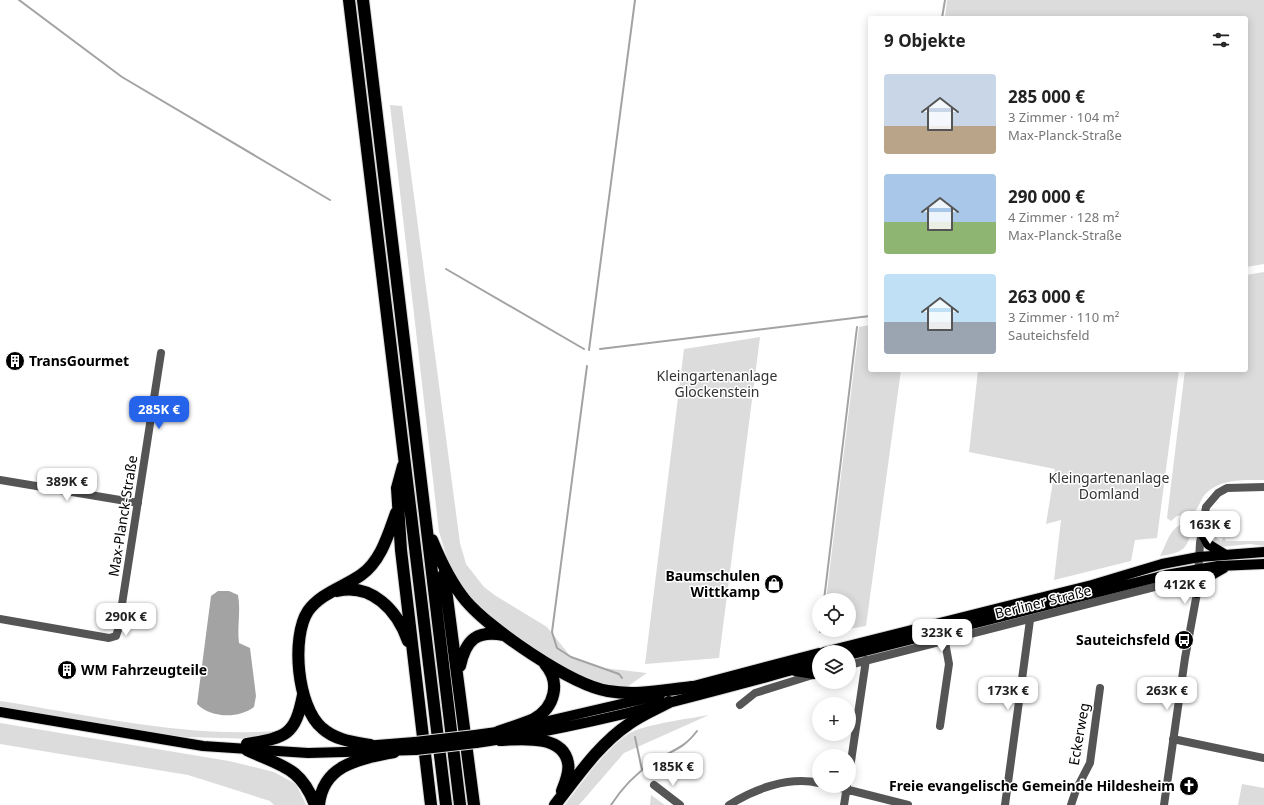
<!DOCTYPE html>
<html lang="de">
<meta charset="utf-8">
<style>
:root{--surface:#fff;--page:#f2f2f2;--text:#222;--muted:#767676;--accent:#2563eb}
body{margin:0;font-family:"Noto Sans",sans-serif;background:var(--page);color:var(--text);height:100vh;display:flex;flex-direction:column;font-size:15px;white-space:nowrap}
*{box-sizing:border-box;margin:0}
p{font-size:13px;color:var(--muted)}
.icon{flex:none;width:22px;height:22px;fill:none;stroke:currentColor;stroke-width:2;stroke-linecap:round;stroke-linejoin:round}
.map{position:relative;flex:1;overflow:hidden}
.side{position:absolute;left:868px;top:16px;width:380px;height:356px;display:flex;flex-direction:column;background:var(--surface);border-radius:4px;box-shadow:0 2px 10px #0003}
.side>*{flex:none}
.fabs{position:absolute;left:812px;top:593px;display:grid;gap:8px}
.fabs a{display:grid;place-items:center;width:44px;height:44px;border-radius:50%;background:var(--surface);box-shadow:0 2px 10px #0003;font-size:20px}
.price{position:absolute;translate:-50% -34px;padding:0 9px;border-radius:8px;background:#fff;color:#222;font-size:13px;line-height:26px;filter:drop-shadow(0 1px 2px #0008)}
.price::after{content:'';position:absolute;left:50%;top:24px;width:12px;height:9px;margin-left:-6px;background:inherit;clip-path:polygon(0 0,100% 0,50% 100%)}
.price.on{background:var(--accent);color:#fff}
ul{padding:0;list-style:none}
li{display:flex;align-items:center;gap:12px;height:100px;padding:0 16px}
li span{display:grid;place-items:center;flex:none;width:112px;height:80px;border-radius:4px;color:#555}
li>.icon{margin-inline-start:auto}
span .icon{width:48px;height:48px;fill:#fffc;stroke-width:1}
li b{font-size:17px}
h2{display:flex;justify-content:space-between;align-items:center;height:48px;padding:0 16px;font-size:17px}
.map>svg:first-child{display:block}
</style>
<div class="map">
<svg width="1264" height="805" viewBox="0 0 1264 805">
<rect width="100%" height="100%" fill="#fff"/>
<path fill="#dcdcdc" d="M 947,0 L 1264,0 L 1264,264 L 1246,267 L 1246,18 L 945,18 Z
M 390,105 L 402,106 L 460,543 L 466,564 L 484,587 L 496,596 L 547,627 L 571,657 L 604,668 L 647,673 L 624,689 L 587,681 L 554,663 L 508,630 L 480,608 L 465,591 L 451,570 L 439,532 Z
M 1264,272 L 1264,480 C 1244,480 1217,478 1203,497 C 1200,502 1198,508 1194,513 L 1177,516 L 1171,521 L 1167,518 L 1185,370 L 1246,370 L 1246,275 Z
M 870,325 L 870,370 L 901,370 L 866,626 L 849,629 L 849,600 L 826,600 L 859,327 Z
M 760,337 L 719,658 L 645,664 L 684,349 Z
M 978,370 L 1179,370 L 1157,538 L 1135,540 L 1131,561 L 1054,580 L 1061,520 L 1046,524 L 1055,469 L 969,452 Z
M 1186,523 L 1192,524 C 1189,548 1184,553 1160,556 C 1167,543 1170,526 1186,523 Z
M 1208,523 L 1209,534 L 1212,537 L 1213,535 L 1221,541 L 1224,537 L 1226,541 L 1264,541 L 1264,546 L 1250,544 L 1221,547 L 1214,546 L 1207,534 Z
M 0,701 C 91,715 184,738 276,731 L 279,733 L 256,739 L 186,737 L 142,732 L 0,708 Z
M 709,715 L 624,753 L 579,805 L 565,805 C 581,784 614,736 639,729 C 662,722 686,719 709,715 Z
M 0,723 L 229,761 L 274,772 L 296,784 L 306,805 L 274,805 L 270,801 L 188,775 L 0,744 Z
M 1242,784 L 1264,788 L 1264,805 L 1238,805 Z
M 651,795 L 665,805 L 650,805 Z"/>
<path fill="#a3a3a3" d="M 218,591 L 229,591 L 238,595 C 241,611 237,626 239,643 L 250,648 L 256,696 L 254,707 C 238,719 211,718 197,704 L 211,596 Z"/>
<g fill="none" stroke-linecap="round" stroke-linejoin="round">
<path stroke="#a3a3a3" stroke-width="2" d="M 19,0 L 122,77 L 330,200
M 942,18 L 945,0
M 446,269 L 584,349
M 600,349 L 870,316
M 589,350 L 635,0
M 587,366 L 552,632 L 557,648 L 571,657 L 619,674 L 622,678
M 824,600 L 857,327
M 820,632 L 820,630
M 635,737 L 642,770
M 611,805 C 622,788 635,774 652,763 C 671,749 681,752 697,731"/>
<defs>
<path id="primary" d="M 1201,531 L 1208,544 L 1224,554
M 1197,593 L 1210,576 L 1224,568
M 824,652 L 1092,585 L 1162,564 L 1199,557 L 1264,552
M 849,655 L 1166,575 L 1218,566 L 1264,564
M 795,671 L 814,674
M 686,688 L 819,653
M 0,712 L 203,746 L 308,753 L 416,750
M 522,727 L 660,695
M 475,735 L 504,731
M 476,743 C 592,726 706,693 819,663
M 364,746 L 415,742"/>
<path id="highway" d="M 349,0 L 446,805
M 363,0 C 396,268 427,537 460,805
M 403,466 L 397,488 L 401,550 L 431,805
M 432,540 C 441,562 451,583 466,601 C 490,629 571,685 608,691 C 636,696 664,690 692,687
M 444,574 L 474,805
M 337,591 C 372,583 397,610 408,641
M 460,666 C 466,639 477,630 504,635
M 498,732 C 510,728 522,724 534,719 C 555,707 561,682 545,664
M 500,740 C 521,739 563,734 568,763 C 570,772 565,783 562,791
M 247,744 C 286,737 295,736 303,695
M 370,745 C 353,742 335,740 322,728 C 297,707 291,637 308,611 C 321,593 344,587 361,575 C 381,561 388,535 396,513
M 247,750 C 281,766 301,767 315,805
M 319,805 C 323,764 360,759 394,752
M 555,805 C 577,777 599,744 629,724 C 641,715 656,709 669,702"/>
</defs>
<use href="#primary" stroke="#dbdbdb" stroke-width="12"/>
<use href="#highway" stroke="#dbdbdb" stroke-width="14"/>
<path stroke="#555" stroke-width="8" d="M 0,480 L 138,503
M 0,619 L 109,638 L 116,636 L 118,630 L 161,353
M 849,665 L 1174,582 L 1198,580
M 740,705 L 755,693 L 819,673
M 940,726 L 949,664 L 945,642
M 1173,739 L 1264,758
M 849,775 L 866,660
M 654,785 L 680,805
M 833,786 L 908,805
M 729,805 C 754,789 789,776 819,783
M 844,805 L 847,786
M 1005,805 L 1030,620
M 1071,805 L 1076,790 L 1090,763 L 1100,688
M 1164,805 L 1185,658 L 1197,593 L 1200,543 L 1206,507 L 1218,493 L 1227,488 L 1264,487"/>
<use href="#primary" stroke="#000" stroke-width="10"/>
<use href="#highway" stroke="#000" stroke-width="12"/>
<defs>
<path id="primary-bridge" d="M 415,742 L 475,735
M 416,750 L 476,743"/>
</defs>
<use href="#primary-bridge" stroke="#dbdbdb" stroke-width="12" stroke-linecap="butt"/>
<use href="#primary-bridge" stroke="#000" stroke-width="10"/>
</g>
<defs>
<symbol id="building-disc" viewBox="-11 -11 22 22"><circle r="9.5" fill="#000" stroke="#fff"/><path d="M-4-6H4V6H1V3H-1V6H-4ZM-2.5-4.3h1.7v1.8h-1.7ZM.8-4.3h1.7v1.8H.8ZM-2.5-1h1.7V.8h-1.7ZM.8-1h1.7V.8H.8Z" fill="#fff"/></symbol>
<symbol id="shop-disc" viewBox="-11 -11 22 22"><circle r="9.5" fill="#000" stroke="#fff"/><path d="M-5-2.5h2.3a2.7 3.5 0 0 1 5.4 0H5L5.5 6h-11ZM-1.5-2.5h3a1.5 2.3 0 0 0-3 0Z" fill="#fff"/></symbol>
<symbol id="bus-disc" viewBox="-11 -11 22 22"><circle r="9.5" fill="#000" stroke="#fff"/><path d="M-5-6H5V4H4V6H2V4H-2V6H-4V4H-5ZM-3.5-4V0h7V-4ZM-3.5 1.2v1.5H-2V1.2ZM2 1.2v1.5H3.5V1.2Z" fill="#fff"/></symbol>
<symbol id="church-disc" viewBox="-11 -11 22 22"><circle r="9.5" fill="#000" stroke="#fff"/><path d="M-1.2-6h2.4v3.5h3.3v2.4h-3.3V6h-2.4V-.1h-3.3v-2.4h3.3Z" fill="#fff"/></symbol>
</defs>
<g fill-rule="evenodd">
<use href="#building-disc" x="4" y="350" width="22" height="22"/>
<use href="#shop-disc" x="763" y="573" width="22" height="22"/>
<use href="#bus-disc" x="1173" y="629" width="22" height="22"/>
<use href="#building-disc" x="56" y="659" width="22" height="22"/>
<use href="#church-disc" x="1178" y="775" width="22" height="22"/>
</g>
<g text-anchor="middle" stroke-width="3" stroke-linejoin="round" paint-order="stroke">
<g font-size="14" font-weight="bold" fill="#000" stroke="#fff" text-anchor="end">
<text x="29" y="366" text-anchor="start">TransGourmet</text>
<text x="760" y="581">Baumschulen<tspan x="760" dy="16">Wittkamp</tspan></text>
<text x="1170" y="645">Sauteichsfeld</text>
<text x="81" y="675" text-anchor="start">WM Fahrzeugteile</text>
<text x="1175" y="791">Freie evangelische Gemeinde Hildesheim</text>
</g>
<g font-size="14" fill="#333" stroke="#fff">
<text x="717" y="381">Kleingartenanlage<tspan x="717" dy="16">Glockenstein</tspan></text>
<text x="1109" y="483">Kleingartenanlage<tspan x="1109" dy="16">Domland</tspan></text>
</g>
<g font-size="14" fill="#000" stroke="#fff">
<text transform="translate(123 516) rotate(-81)" y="5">Max-Planck-Straße</text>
<text transform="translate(1043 602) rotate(-14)" y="5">Berliner Straße</text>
<text transform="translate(1079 734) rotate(-80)" y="5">Eckerweg</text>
</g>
</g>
</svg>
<div class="fabs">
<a><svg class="icon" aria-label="locate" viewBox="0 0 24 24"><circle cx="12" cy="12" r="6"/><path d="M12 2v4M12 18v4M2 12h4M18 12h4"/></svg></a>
<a><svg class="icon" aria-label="layers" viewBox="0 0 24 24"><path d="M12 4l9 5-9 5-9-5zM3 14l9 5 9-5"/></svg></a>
<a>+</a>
<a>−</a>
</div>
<b class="price on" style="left:159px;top:430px">285K €</b>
<b class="price" style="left:67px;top:502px">389K €</b>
<b class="price" style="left:1210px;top:545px">163K €</b>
<b class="price" style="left:1185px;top:605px">412K €</b>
<b class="price" style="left:126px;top:637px">290K €</b>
<b class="price" style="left:942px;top:653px">323K €</b>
<b class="price" style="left:1008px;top:711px">173K €</b>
<b class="price" style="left:1167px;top:711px">263K €</b>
<b class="price" style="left:673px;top:787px">185K €</b>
<section class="side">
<h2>9 Objekte<svg class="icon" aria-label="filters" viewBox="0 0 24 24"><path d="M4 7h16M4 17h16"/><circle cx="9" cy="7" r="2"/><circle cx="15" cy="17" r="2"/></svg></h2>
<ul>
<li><span style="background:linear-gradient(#c9d6e8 65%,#b9a48a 0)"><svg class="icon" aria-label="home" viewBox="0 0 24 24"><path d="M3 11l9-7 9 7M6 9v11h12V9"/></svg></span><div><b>285 000 €</b><p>3 Zimmer · 104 m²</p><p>Max-Planck-Straße</p></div></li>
<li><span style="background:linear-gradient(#a9c7e8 60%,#8fb573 0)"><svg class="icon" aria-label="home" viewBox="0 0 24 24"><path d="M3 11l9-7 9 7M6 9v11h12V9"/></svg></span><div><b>290 000 €</b><p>4 Zimmer · 128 m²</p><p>Max-Planck-Straße</p></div></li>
<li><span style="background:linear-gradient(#bfe0f5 60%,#9aa5b1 0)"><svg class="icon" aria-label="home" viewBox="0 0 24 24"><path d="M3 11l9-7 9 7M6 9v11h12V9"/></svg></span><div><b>263 000 €</b><p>3 Zimmer · 110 m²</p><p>Sauteichsfeld</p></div></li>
</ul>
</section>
</div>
